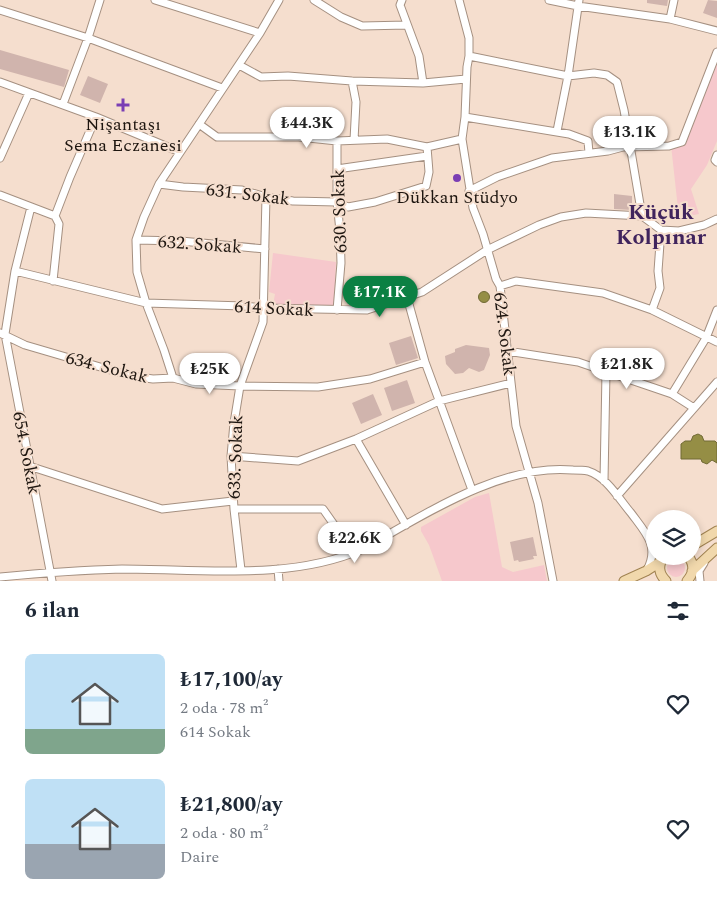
<!DOCTYPE html>
<html lang="tr">
<meta charset="utf-8">
<style>
:root{--surface:#fff;--page:#f6f6f7;--text:#1f2937;--muted:#747a83;--accent:#0b8043}
body{margin:0;font-family:Spectral,serif;background:var(--page);color:var(--text);height:100vh;display:flex;flex-direction:column;font-size:19px;white-space:nowrap}
*{box-sizing:border-box;margin:0}
p{font-size:16px;color:var(--muted)}
.icon{flex:none;width:28px;height:28px;fill:none;stroke:currentColor;stroke-width:2;stroke-linecap:round;stroke-linejoin:round}
.map{position:relative;height:581px;overflow:hidden}
.panel{display:flex;flex-direction:column;background:var(--surface);flex:1}
.panel>*{flex:none}
.fabs{position:absolute;left:646px;top:510px;display:grid;gap:10px}
.fabs a{display:grid;place-items:center;width:55px;height:55px;border-radius:50%;background:var(--surface);box-shadow:0 2px 8px #0003;font-size:25px}
.price{position:absolute;translate:-50% -42px;padding:0 11px;border-radius:18px;background:#fff;color:#222;font-size:16px;line-height:32px;filter:drop-shadow(0 1px 2px #0008)}
.price::after{content:'';position:absolute;left:50%;top:30px;width:15px;height:11px;margin-left:-8px;background:inherit;clip-path:polygon(0 0,100% 0,50% 100%)}
.price.selected{background:var(--accent);color:#fff}
ul{padding:0;list-style:none}
li{display:flex;align-items:center;gap:15px;height:125px;padding:0 25px}
li span{display:grid;place-items:center;flex:none;width:140px;height:100px;border-radius:8px;color:#555}
li>.icon{margin-inline-start:auto}
span .icon{width:60px;height:60px;fill:#fffc;stroke-width:1}
li b{font-size:21px}
h2{display:flex;justify-content:space-between;align-items:center;height:60px;padding:0 25px;font-size:21px}
.map>svg:first-child{display:block}
</style>
<div class="map">
<svg width="717" height="581" viewBox="0 0 717 581">
<rect width="100%" height="100%" fill="#f5dece"/>
<path fill="#f6c8cc" d="M 717,60 L 717,141 L 707,165 L 691,189 L 699,214 L 679,218 L 671,145 L 683,144 Z
M 273,253 L 336,262 L 334,305 L 331,307 L 273,305 L 275,294 L 269,292 Z
M 489,493 L 502,567 L 513,572 L 544,565 L 547,581 L 442,581 L 429,545 L 421,531 L 421,527 L 475,497 Z
M667 568a9 9 0 1 1 18 0a9 9 0 1 1-18 0Z"/>
<path fill="#958e45" stroke="#716a35" d="M478.5 297a5.5 5.5 0 1 1 11 0a5.5 5.5 0 1 1-11 0Z
M 698,434 L 702,436 L 704,441 L 715,441 L 717,443 L 717,463 L 712,460 L 707,464 L 702,462 L 701,459 L 681,459 L 681,444 L 685,441 L 691,441 L 693,436 Z"/>
<path fill="#d0b4ad" d="M 647,0 L 668,0 L 667,6 L 647,3 Z
M 708,0 L 717,1 L 717,18 L 703,13 Z
M 0,50 L 69,70 L 64,87 L 0,69 Z
M 88,76 L 108,84 L 100,103 L 80,95 Z
M 614,194 L 632,196 L 632,210 L 614,209 Z
M 411,336 L 418,358 L 396,365 L 389,343 Z
M 466,345 L 489,348 L 490,355 L 484,370 L 479,372 L 469,368 L 463,373 L 455,374 L 446,364 L 445,356 L 455,352 L 455,349 Z
M 407,380 L 415,403 L 392,411 L 384,388 Z
M 373,394 L 382,415 L 361,424 L 352,403 Z
M 533,537 L 537,556 L 533,556 L 534,559 L 519,562 L 518,560 L 514,561 L 510,542 Z"/>
<g fill="none" stroke-linecap="round" stroke-linejoin="round">
<defs>
<path id="minor" d="M 155,0 L 260,33
M 314,0 L 341,17 L 362,26 L 407,25
M 402,0 L 400,5 L 419,56 L 423,83
M 459,0 L 469,38 L 469,56 L 467,67 L 465,117 L 462,139 L 473,208 L 483,234 L 496,279 L 500,286 L 516,426 L 538,503 L 553,581
M 549,0 L 578,6 L 670,19 L 717,31
M 0,10 L 88,38 L 222,88
M 670,19 L 674,0
M 469,56 L 568,76 L 594,73 L 607,75 L 617,82 L 624,110 L 642,216
M 239,65 L 261,77 L 288,76 L 352,81 L 423,83 L 466,79
M 352,81 L 356,102 L 354,140
M 0,82 L 96,117 L 180,152
M 63,104 L 88,38 L 100,0
M 465,117 L 569,134 L 588,141 L 589,153
M 199,124 L 217,137 L 299,137 L 337,141 L 387,139 L 427,147
M 557,131 L 568,76 L 579,0
M 717,155 L 715,160 L 717,162
M 0,158 L 29,93
M 337,169 L 427,156
M 159,184 L 183,187 L 242,190 L 266,197 L 293,201 L 337,202 L 348,207 L 375,202 L 426,186 L 429,172 L 427,147 L 462,139
M 469,191 L 497,177 L 552,158 L 608,151 L 623,147 L 669,146 L 682,142 L 717,52
M 0,195 L 55,216
M 31,207 L 15,271 L 5,334 L 52,581
M 661,230 L 658,271 L 660,288 L 652,310 L 717,342
M 136,240 L 181,241 L 265,249
M 15,271 L 146,303 L 244,306 L 263,308 L 367,310 L 422,292 L 487,250 L 539,225 L 561,217 L 586,213 L 642,216 L 661,230 L 679,231 L 704,225 L 717,219
M 53,281 L 59,224 L 55,216 L 70,177 L 96,117
M 500,286 L 516,281 L 603,293 L 652,310
M 407,297 L 425,362 L 472,490
M 337,310 L 341,263 L 340,231 L 337,202 L 337,141
M 0,333 L 25,345 L 131,376 L 153,379 L 173,378 L 196,384 L 240,386 L 318,387 L 370,379 L 425,362
M 507,351 L 578,362 L 672,394 L 706,338 L 717,310
M 173,378 L 164,350 L 146,303 L 137,272 L 136,240 L 144,217 L 159,184 L 260,33 L 279,0
M 672,394 L 694,408
M 356,439 L 406,525
M 231,456 L 298,461 L 356,439 L 439,401 L 511,383
M 29,466 L 162,509 L 233,501
M 604,481 L 606,372
M 617,496 L 717,382
M 234,509 L 323,509 L 354,553
M 278,569 L 279,581
M 241,570 L 234,509 L 231,456 L 234,423 L 240,386 L 263,322 L 266,197
M 0,577 C 41,573 81,570 122,569 C 200,569 290,581 363,549 C 424,515 502,463 573,470 C 578,470 583,470 588,471 C 607,477 619,499 631,513 C 645,532 660,546 647,570
M 700,581 L 699,571 L 704,563"/>
<path id="major" d="M 692,546 L 717,531
M 664,556 C 658,565 658,573 666,581
M 692,571 L 717,548
M 624,581 L 646,571 L 660,562
M 687,581 C 694,573 695,565 688,556"/>
</defs>
<use href="#minor" stroke="#a59081" stroke-width="9"/>
<use href="#major" stroke="#a18352" stroke-width="11"/>
<use href="#minor" stroke="#fff" stroke-width="7"/>
<use href="#major" stroke="#f1d8ac" stroke-width="9"/>
</g>
<g fill="#7a3eb4" stroke="#f5dece" stroke-width="2">
<path d="M120.5 97.5h5v5h5v5h-5v5h-5v-5h-5v-5h5z"/>
<circle cx="457" cy="178" r="5"/>
</g>
<g text-anchor="middle" stroke-width="4" stroke-linejoin="round" paint-order="stroke">
<g font-size="18" fill="#1e1610" stroke="#f5dece">
<text x="123" y="130">Nişantaşı<tspan x="123" dy="21">Sema Eczanesi</tspan></text>
<text x="457" y="203">Dükkan Stüdyo</text>
</g>
<g font-size="18" fill="#1e1610" stroke="#f5dece">
<text transform="translate(248 194) rotate(7)" y="6">631. Sokak</text>
<text transform="translate(339 211) rotate(-92)" y="6">630. Sokak</text>
<text transform="translate(200 244) rotate(4)" y="6">632. Sokak</text>
<text transform="translate(274 308) rotate(3)" y="6">614 Sokak</text>
<text transform="translate(505 334) rotate(83)" y="6">624. Sokak</text>
<text transform="translate(107 367) rotate(14)" y="6">634. Sokak</text>
<text transform="translate(27 453) rotate(79)" y="6">654. Sokak</text>
<text transform="translate(235 457) rotate(-88)" y="6">633. Sokak</text>
</g>
<g font-size="22" font-weight="bold" fill="#40245d" stroke="#f5dece">
<text x="661" y="219">Küçük<tspan x="661" dy="25">Kolpınar</tspan></text>
</g>
</g>
</svg>
<div class="fabs">
<a><svg class="icon" aria-label="layers" viewBox="0 0 24 24"><path d="M12 4l9 5-9 5-9-5zM3 14l9 5 9-5"/></svg></a>
</div>
<b class="price" style="left:307px;top:149px">₺44.3K</b>
<b class="price" style="left:630px;top:158px">₺13.1K</b>
<b class="price selected" style="left:380px;top:318px">₺17.1K</b>
<b class="price" style="left:627px;top:390px">₺21.8K</b>
<b class="price" style="left:210px;top:395px">₺25K</b>
<b class="price" style="left:355px;top:564px">₺22.6K</b>
</div>
<section class="panel">
<h2>6 ilan<svg class="icon" aria-label="filters" viewBox="0 0 24 24"><path d="M4 7h16M4 17h16"/><circle cx="9" cy="7" r="2"/><circle cx="15" cy="17" r="2"/></svg></h2>
<ul>
<li><span style="background:linear-gradient(#bfe0f5 75%,#7fa58c 0)"><svg class="icon" aria-label="home" viewBox="0 0 24 24"><path d="M3 11l9-7 9 7M6 9v11h12V9"/></svg></span><div><b>₺17,100/ay</b><p>2 oda · 78 m²</p><p>614 Sokak</p></div><svg class="icon" aria-label="heart" viewBox="0 0 24 24"><path d="M12 20l-8-8c-3-5 5-10 8-4 3-6 11-1 8 4z"/></svg></li>
<li><span style="background:linear-gradient(#bfe0f5 65%,#9aa5b1 0)"><svg class="icon" aria-label="home" viewBox="0 0 24 24"><path d="M3 11l9-7 9 7M6 9v11h12V9"/></svg></span><div><b>₺21,800/ay</b><p>2 oda · 80 m²</p><p>Daire</p></div><svg class="icon" aria-label="heart" viewBox="0 0 24 24"><path d="M12 20l-8-8c-3-5 5-10 8-4 3-6 11-1 8 4z"/></svg></li>
</ul>
</section>
